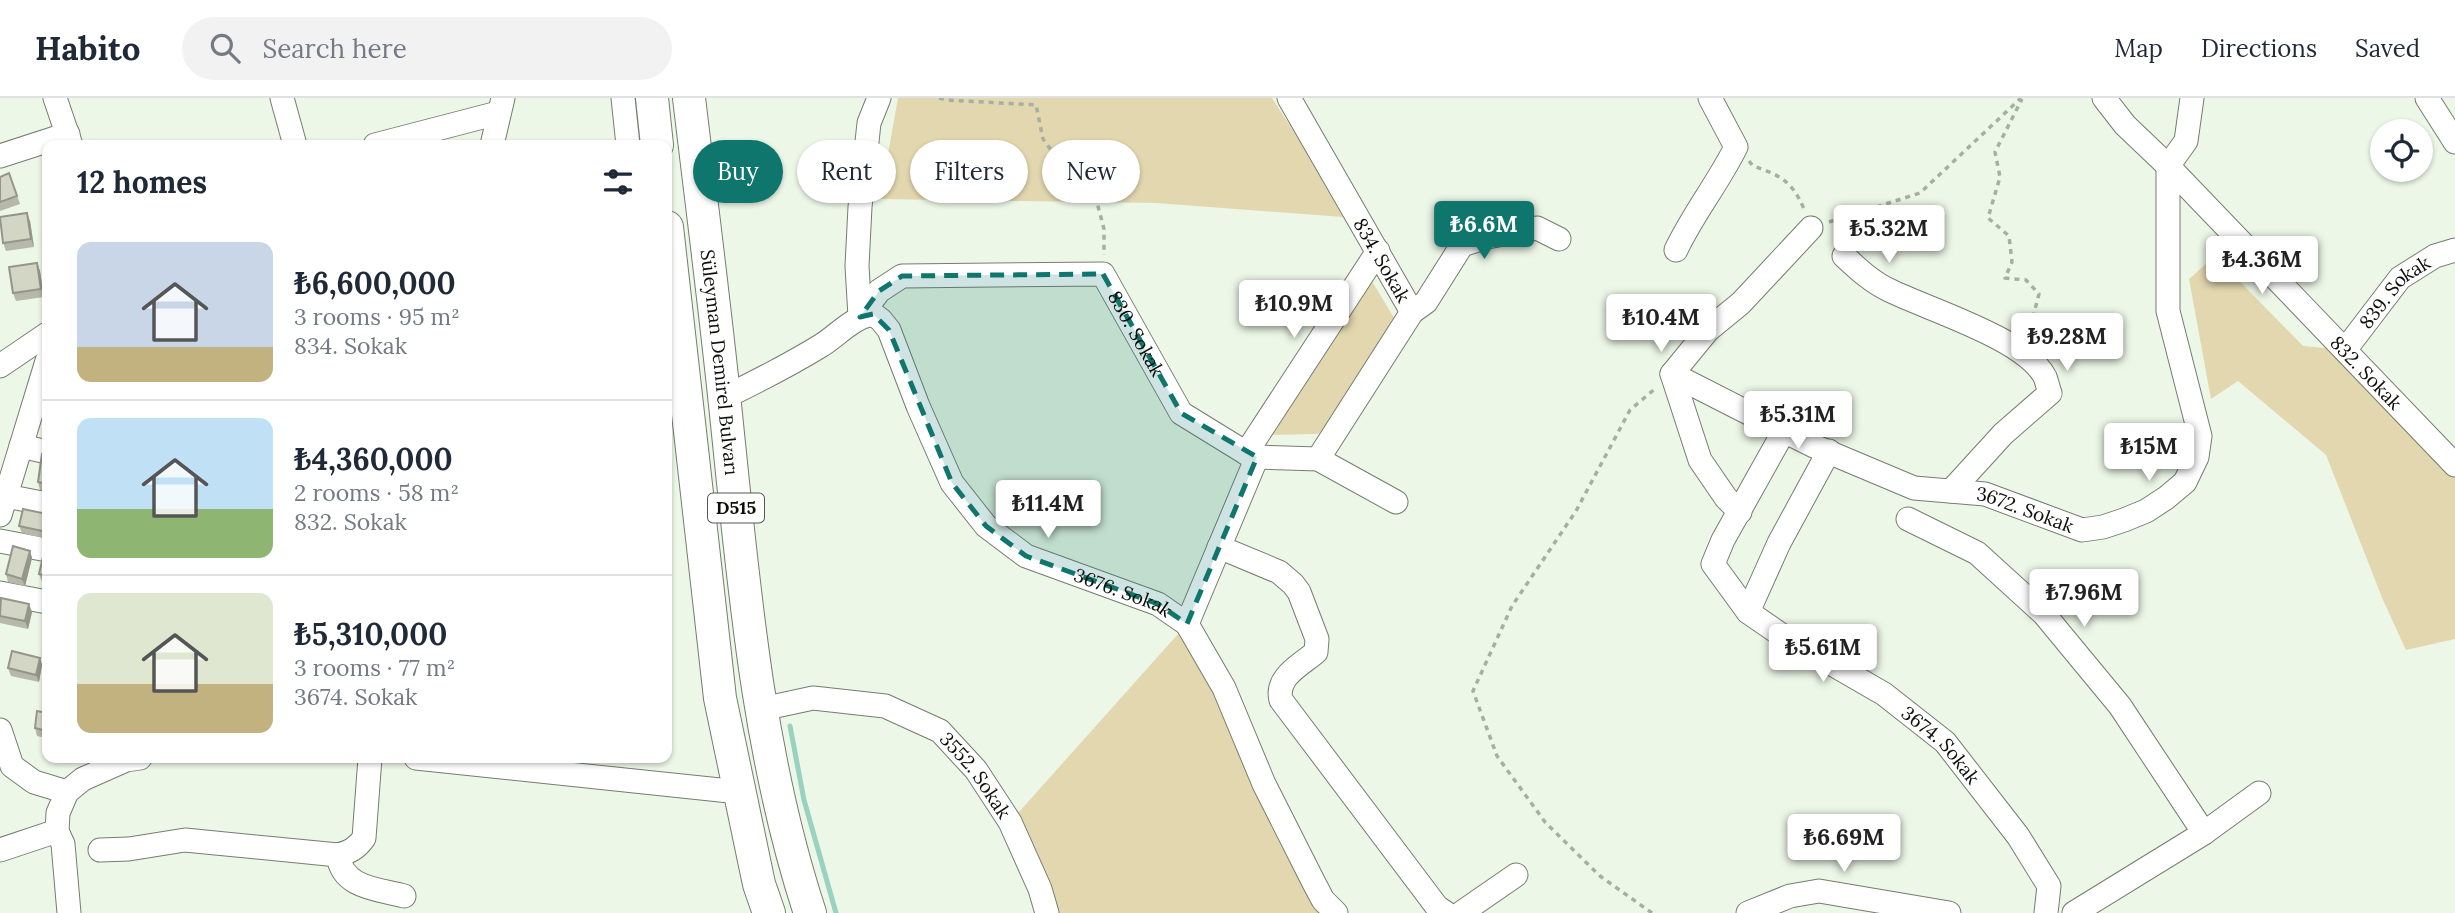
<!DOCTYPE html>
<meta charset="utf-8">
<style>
:root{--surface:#fff;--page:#f2f2f3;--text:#1f2937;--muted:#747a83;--line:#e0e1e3;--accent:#0f766e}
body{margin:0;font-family:Lora,serif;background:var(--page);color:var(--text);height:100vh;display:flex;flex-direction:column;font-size:26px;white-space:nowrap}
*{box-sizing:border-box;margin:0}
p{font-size:23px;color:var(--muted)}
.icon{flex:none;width:38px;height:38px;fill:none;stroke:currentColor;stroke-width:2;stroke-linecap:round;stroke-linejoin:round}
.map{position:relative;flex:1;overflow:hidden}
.details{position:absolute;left:42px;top:42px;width:630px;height:623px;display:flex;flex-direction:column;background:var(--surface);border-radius:14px;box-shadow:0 2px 5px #0004}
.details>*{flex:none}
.hud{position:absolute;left:693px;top:42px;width:665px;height:63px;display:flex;gap:14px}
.fabs{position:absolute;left:2370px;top:21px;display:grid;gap:14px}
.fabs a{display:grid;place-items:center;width:63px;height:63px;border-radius:50%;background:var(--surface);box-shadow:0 2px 5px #0004;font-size:35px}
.price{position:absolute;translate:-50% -60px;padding:0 16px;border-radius:7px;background:#fff;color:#222;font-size:23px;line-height:46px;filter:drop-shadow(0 2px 4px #0008)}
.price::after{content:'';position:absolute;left:50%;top:42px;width:21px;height:16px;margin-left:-10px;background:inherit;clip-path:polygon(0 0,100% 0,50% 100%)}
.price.active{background:var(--accent);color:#fff}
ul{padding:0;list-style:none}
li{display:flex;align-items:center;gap:21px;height:175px;padding:0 35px}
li+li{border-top:2px solid var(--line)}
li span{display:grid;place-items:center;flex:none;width:196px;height:140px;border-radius:14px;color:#555}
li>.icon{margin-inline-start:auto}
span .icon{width:84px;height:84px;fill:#fffc;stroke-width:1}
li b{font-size:30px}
h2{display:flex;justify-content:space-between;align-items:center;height:84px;padding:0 35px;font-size:30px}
.pill{padding:0 24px;border-radius:32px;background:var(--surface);box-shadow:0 2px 5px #0004;font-size:24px;line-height:63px}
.pill.active{background:var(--accent);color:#fff}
header{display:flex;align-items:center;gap:42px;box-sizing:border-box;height:98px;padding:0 35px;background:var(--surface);border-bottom:2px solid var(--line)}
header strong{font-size:33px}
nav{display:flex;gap:38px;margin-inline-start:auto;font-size:24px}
.search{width:490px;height:63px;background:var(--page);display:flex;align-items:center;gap:18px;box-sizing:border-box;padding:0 24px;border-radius:38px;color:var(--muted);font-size:26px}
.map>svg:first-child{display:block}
</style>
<header>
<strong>Habito</strong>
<div class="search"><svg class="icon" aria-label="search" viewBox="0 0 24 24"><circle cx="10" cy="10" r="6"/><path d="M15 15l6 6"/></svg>Search here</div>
<nav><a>Map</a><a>Directions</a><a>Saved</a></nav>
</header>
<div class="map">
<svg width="2455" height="815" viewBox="0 0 2455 815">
<rect width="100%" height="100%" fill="#edf7e7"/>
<path fill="#e3d7af" d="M 898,0 L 1272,0 L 1298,40 L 1343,119 L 1156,105 L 880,101 Z
M 2215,158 L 2303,248 L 2345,252 L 2455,367 L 2455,541 L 2406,552 L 2383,502 L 2326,357 L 2238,283 L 2211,301 L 2189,181 Z
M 1370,180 L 1396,223 L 1329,330 L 1317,336 L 1266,337 Z
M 1187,526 L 1324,815 L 1047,815 L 1010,724 Z"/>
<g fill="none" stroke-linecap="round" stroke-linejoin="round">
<path stroke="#99d2c0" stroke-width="5" d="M 790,628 L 804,702 L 836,815"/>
<defs>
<g id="minor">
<path d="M 55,0 L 71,47"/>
<path d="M 282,0 L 295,47"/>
<path d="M 623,0 L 628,47"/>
<path id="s1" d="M 1289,0 L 1412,214"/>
<path id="s2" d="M 2104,0 L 2125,27 L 2168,68 L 2455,367"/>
<path d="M 2427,0 L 2455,44"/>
<path d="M 375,47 L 498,15"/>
<path d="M 492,47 L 503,0"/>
<path d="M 0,58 L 68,36"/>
<path d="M 1676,152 C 1693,116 1718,85 1736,49 L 1710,0"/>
<path d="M 1844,158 C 1859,172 1873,185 1891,193 C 1930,212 2026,241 2045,279 C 2047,284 2048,290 2050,295 L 2003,336 L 1951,393"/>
<path id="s3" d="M 860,219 L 879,193 L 902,178 L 1103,176 L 1181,315 L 1246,355 L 1257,359 L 1318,361 L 1396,404"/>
<path d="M 860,219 L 857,168 L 860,109 L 869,25 L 879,0"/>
<path id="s4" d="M 2345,252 L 2400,180 L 2435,158 L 2455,152"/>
<path d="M 0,268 L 47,236"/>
<path d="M 1672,276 L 1784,333 L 1723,442 L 1713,466 L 1748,514"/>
<path id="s5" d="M 725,299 C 758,283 791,266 822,247 C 839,236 852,220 873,216 L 881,222 L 889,232 L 918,308 L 952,385 L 986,428 L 1026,458 L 1158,506 L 1187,526 L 1224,590 L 1264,686 L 1313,783 L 1323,802 L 1336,815"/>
<path id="s6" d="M 1784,333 L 1814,348 L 1914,390 L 1985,396 L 2082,432 L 2103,429 L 2124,422 L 2146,413 L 2166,400 L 2185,384 L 2197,359 L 2200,338 L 2168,213 L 2168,68 L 2186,43 L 2192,0"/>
<path d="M 21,348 L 47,354"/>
<path id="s7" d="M 1829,353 L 1779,445 L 1748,514 L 1780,536 L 1884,596 L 1945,644 L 2018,738 L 2049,788 L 2046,815"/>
<path d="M 1246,355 L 1378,153"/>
<path d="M 1318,361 L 1412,214 L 1426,204 L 1462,147 L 1487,139 L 1537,130 L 1559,141"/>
<path d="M 6,398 L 47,406"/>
<path d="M 1740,414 L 1726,400 L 1700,362 L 1672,276 L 1708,232 L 1741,205 L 1811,130"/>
<path d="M 0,417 L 47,263"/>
<path d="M 1908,421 L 1977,455 L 2044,516 L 2120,608 L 2204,735"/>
<path d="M 0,443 L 47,452"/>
<path d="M 1219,449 L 1279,474 L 1293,486 L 1299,494 L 1317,541 L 1316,554 C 1301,567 1275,579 1281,602 L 1437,809 L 1446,815"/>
<path d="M 0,495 L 47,504"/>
<path d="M 1187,526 L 1257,359"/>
<path id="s8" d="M 762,611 L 813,600 L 885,608 L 940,633 L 976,672 L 1010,724 L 1040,791 L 1047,815"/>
<path d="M 0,632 L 12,668 L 34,684 L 67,694"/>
<path d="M 416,660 L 739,694"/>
<path d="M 0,752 L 57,733"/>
<path d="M 100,752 L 129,751 L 185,742 L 338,757 C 350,754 357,750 364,740 L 370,660"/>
<path d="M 338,757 C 342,790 377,791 404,798"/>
<path d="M 69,815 L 63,746 L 57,733 L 58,715 L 67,694 L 83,681 L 126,662 L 140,660"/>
<path d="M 1461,815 L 1516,777"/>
<path d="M 1748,815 L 1790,798 L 1819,793 L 1949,815"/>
<path d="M 2074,815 L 2204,735 L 2259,695"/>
</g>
<g id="highway">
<path d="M 652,0 L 657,47"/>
<path id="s9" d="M 689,0 C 702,109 716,217 727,326 C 744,490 758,657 810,815"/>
<path d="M 667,129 L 720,600 L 759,786 L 769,815"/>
</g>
</defs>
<use href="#minor" stroke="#757d6f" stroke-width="25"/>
<use href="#highway" stroke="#757d6f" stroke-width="34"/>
<path stroke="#a7afa3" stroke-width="3.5" stroke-dasharray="5 5" stroke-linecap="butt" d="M 939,0 L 947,2 L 1036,7 L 1043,41 L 1066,72 L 1095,97 L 1104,131 L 1104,157
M 1749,63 L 1753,68 C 1780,77 1792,83 1804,111
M 1829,124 L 1920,95 L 2021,0
M 2017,229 L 2020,227 L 2029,234 L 2039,196 L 2026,182 L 2005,180 L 2012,164 L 2009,138 L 1988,120 L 2000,79 L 1995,54 L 2022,1
M 1652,815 L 1600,778 L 1545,724 L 1497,658 L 1473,593 L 1512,508 L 1576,413 L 1630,312 L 1656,290"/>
<use href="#minor" stroke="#fff" stroke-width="23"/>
<use href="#highway" stroke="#fff" stroke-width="32"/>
</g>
<path fill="#b6b8a9" d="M 9,75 L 20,106 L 0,113 L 0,79 Z
M 30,123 L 34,149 L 6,153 L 3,145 Z
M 37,165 L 40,173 L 44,199 L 16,203 L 13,195 Z
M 47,357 L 47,393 L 40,392 L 38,384 Z
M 47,416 L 47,441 L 22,435 L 19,428 Z
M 30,453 L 32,460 L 25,488 L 8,484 L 6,476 Z
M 47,460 L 47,485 L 42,484 L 39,476 Z
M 0,505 L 32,514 L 28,531 L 0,525 Z
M 40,560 L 42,567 L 39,584 L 11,578 L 8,570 Z
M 47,615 L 47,640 L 37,638 L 35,630 Z"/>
<path fill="#94968a" d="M 27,115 L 30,123 L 34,149 L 31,141 Z
M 37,165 L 40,173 L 44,199 L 41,191 Z
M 30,453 L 32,460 L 25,488 L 22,481 Z
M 29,506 L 32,514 L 28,531 L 25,523 Z
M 40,560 L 42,567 L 39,584 L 36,577 Z"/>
<path fill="#d4d6c5" stroke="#94968a" stroke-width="2" d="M 9,75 L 17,98 L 0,104 L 0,79 Z
M 27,115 L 31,141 L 3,145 L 0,119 Z
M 37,165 L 41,191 L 13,195 L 9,169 Z
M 42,356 L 47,357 L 47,386 L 38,384 Z
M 23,411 L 47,416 L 47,434 L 19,428 Z
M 13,448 L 30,453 L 22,481 L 6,476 Z
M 43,459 L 47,460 L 47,478 L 39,476 Z
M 1,500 L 29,506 L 25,523 L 0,518 Z
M 12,553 L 40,560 L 36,577 L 8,570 Z
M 37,613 L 47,615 L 47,633 L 35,630 Z"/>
<path fill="#0f766e" fill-opacity="0.2" stroke="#0f766e" stroke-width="5" stroke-dasharray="14 9" stroke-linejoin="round" d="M 1103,176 L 1181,315 L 1257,359 L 1187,526 L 1158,506 L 1026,458 L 986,428 L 952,385 L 889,232 L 873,216 L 860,219 L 879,193 L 902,178 Z"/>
<g text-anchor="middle" stroke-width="7" stroke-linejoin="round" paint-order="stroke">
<rect fill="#fff" stroke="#555754" stroke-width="2" x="708" y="395.5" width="56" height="29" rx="5"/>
<g font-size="18" font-weight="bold" fill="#0c0f0a">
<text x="736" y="416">D515</text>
</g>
<g font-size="19" fill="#0c0f0a" stroke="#fff">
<text dy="7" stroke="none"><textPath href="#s1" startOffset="187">834. Sokak</textPath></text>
<text dy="7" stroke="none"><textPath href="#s4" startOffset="77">839. Sokak</textPath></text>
<text dy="7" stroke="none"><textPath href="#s3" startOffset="329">830. Sokak</textPath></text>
<text dy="7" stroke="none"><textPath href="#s9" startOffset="266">Süleyman Demirel Bulvarı</textPath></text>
<text dy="7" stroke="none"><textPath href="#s2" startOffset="380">832. Sokak</textPath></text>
<text dy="7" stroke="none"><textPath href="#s6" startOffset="256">3672. Sokak</textPath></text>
<text dy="7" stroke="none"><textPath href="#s5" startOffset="567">3676. Sokak</textPath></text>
<text dy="7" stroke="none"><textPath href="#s7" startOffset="416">3674. Sokak</textPath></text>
<text dy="7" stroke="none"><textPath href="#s8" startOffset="242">3552. Sokak</textPath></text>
</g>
</g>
</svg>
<div class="fabs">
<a><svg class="icon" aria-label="locate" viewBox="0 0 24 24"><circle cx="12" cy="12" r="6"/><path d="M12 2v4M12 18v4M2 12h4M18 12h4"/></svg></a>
</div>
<b class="price active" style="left:1484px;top:163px">₺6.6M</b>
<b class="price" style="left:1889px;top:167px">₺5.32M</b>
<b class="price" style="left:2262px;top:198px">₺4.36M</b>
<b class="price" style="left:1294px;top:242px">₺10.9M</b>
<b class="price" style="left:1661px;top:256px">₺10.4M</b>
<b class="price" style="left:2067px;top:275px">₺9.28M</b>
<b class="price" style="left:1798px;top:353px">₺5.31M</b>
<b class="price" style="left:2149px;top:385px">₺15M</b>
<b class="price" style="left:1048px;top:442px">₺11.4M</b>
<b class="price" style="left:2084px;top:531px">₺7.96M</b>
<b class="price" style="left:1823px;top:586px">₺5.61M</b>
<b class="price" style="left:1844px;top:776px">₺6.69M</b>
<div class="hud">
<a class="pill active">Buy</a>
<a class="pill">Rent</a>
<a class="pill">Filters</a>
<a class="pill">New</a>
</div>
<section class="details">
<h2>12 homes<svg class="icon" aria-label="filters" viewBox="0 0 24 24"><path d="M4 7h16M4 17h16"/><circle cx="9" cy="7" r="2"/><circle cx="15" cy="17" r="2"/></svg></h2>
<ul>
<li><span style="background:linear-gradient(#c9d6e8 75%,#c2b280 0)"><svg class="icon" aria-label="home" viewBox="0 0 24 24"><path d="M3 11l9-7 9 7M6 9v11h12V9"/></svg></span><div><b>₺6,600,000</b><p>3 rooms · 95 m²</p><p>834. Sokak</p></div></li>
<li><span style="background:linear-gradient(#bfe0f5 65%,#8fb573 0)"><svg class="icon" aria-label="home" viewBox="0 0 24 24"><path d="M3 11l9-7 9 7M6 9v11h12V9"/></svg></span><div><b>₺4,360,000</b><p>2 rooms · 58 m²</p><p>832. Sokak</p></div></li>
<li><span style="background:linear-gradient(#dfe7d0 65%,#c2b280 0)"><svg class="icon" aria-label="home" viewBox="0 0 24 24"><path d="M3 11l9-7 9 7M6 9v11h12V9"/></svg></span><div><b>₺5,310,000</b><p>3 rooms · 77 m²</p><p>3674. Sokak</p></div></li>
</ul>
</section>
</div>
